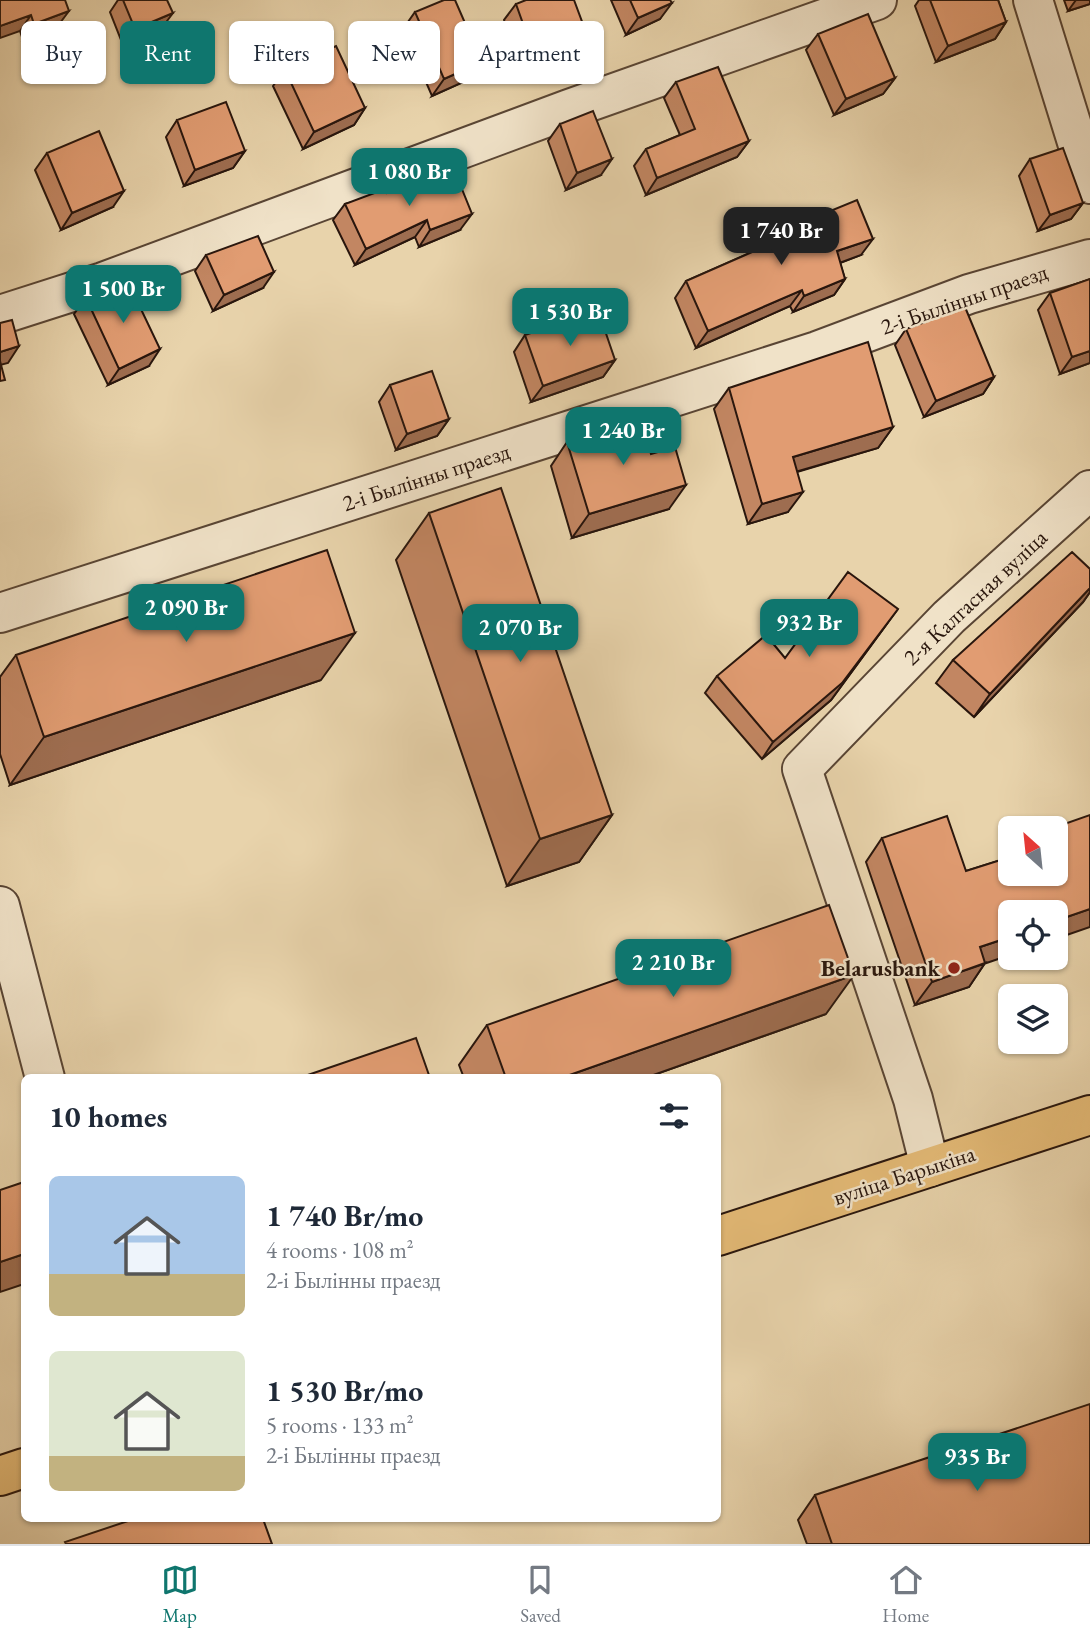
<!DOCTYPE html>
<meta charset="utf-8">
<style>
:root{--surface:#fff;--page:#f6f6f7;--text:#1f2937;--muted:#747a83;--line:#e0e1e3;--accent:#0f766e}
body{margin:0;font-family:"EB Garamond",serif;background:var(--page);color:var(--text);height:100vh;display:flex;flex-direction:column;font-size:26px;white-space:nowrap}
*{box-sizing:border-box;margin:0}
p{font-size:23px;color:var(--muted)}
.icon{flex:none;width:38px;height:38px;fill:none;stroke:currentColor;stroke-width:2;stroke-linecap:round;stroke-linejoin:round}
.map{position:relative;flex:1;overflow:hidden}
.panel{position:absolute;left:21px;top:1074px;width:700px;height:448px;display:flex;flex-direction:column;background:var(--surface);border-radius:10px;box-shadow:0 2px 5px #0004}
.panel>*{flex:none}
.guide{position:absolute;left:21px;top:21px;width:700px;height:63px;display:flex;gap:14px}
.needle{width:46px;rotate:333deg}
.controls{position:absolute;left:998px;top:816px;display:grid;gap:14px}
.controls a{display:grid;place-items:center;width:70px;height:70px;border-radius:10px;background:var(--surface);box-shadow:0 2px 5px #0004;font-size:35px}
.price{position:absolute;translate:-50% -60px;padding:0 16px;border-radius:14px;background:var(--accent);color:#fff;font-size:23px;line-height:46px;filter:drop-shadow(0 2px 4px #0008)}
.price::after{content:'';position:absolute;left:50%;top:42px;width:21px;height:16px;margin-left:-10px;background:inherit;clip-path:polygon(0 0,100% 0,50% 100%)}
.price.current{background:#222;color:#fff}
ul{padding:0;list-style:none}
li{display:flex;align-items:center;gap:21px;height:175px;padding:0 28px}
li span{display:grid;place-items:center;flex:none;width:196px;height:140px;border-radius:10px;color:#555}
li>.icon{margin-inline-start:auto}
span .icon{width:84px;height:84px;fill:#fffc;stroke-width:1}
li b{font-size:30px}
h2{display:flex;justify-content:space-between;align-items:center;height:84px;padding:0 28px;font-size:30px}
.chip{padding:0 24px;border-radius:10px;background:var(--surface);box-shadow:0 2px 5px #0004;font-size:24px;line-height:63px}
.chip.current{background:var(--accent);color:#fff}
.dock{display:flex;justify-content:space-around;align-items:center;height:98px;border-top:2px solid var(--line);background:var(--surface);font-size:19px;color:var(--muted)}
.dock a{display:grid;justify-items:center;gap:4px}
.dock .current{color:var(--accent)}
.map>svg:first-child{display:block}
</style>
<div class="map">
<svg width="1090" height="1544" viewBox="0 0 1090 1544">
<rect width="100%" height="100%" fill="#e8d3ab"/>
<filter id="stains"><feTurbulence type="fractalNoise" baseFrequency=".00286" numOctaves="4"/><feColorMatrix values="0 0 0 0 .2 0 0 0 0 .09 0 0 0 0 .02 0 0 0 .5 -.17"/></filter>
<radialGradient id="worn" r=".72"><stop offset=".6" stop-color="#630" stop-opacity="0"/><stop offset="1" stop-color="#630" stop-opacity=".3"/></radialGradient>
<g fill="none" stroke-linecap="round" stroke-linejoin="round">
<defs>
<path id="minor" d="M 1033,0 L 1090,184
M 0,315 L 103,282 L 569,109 L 877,0
M 0,613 L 817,351 L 969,294 L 1090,259
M 0,906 L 45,1078
M 930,1167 L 913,1099 L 802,769 L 949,617 L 1090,490"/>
<path id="major" d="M 718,1236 L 1090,1115
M 0,1476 L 24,1468"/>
</defs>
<use href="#minor" stroke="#594534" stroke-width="42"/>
<use href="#major" stroke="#29160d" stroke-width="42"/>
<use href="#minor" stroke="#f0e2c8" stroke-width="38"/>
<use href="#major" stroke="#e4ba76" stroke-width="38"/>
</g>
<path fill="#c28662" stroke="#29160d" stroke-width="2" d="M 0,0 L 57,27 L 23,40 L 20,31 Z
M 118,0 L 167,0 L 161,29 L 123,45 L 110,12 Z
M 611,0 L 670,0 L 660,19 L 626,35 Z
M 919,0 L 998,0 L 1006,22 L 995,39 L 936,62 L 915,6 Z
M 1064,0 L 1090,0 L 1090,4 L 1068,11 Z
M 516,4 L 584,27 L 572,43 L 520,62 L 504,20 Z
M 415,12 L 482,62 L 470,79 L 432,96 L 403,29 Z
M 818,34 L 895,78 L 883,94 L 834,115 L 806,50 Z
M 285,70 L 365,108 L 354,125 L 303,149 L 273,86 Z
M 676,82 L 749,141 L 737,157 L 646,195 L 634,166 L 646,149 L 680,135 L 664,98 Z
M 177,120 L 245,151 L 233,168 L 184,186 L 166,137 Z
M 560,124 L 601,175 L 566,190 L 548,141 Z
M 47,153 L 113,207 L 61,230 L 35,170 Z
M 1030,159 L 1083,203 L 1071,219 L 1038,231 L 1019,176 Z
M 387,193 L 460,230 L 419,247 L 415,237 L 355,265 L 333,220 L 345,204 Z
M 779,232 L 861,255 L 840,263 L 845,279 L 834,295 L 793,312 L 790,306 L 696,348 L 675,298 L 686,281 L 770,244 Z
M 206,255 L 263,288 L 213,311 L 195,271 Z
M 1090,279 L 1090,363 L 1060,374 L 1038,310 L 1050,293 Z
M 86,298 L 149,366 L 108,385 L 74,314 Z
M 906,329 L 994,377 L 983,394 L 924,417 L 895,345 Z
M 525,335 L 615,360 L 603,377 L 531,402 L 514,352 Z
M 390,385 L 449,419 L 437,436 L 396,450 L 379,402 Z
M 729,388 L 893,427 L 878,448 L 797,472 L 788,512 L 748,524 L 714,409 Z
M 567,442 L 651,454 L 669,509 L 572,538 L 551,466 Z
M 429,513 L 612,815 L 579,862 L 507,886 L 396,560 Z
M 1090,569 L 1090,592 L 1083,602 L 974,717 L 936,683 L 953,660 Z
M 886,625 L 831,700 L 762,759 L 705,693 L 717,676 L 785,658 Z
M 16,655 L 321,680 L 10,785 L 0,754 L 0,677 Z
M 882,838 L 966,871 L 1004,859 L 1010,850 L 1010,873 L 985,963 L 969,987 L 915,1005 L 866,862 Z
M 826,1014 L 645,1078 L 464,1078 L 459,1065 L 487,1025 Z
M 815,1495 L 1090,1544 L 807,1544 L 798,1520 Z"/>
<path fill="#9e6d50" stroke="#29160d" stroke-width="2" d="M 1076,0 L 1090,0 L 1090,4 L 1068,11 Z
M 672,3 L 660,19 L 626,35 L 638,18 Z
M 69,11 L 57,27 L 23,40 L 34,24 Z
M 173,13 L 161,29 L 123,45 L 135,29 Z
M 31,15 L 20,31 L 0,38 L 0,26 Z
M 1006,22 L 995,39 L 936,62 L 948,46 Z
M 584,27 L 572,43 L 520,62 L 531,46 Z
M 482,62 L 470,79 L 432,96 L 444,79 Z
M 895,78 L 883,94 L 834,115 L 846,99 Z
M 365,108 L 354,125 L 303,149 L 314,132 Z
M 749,141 L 737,157 L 646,195 L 657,178 Z
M 245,151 L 233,168 L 184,186 L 195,170 Z
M 612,159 L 601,175 L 566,190 L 577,173 Z
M 124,191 L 113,207 L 61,230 L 72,213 Z
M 1083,203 L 1071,219 L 1038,231 L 1050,215 Z
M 472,214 L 460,230 L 419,247 L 430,230 Z
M 427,220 L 415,237 L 355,265 L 366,249 Z
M 873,239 L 861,255 L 826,268 L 837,251 Z
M 274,272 L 263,288 L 213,311 L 224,295 Z
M 845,279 L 834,295 L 793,312 L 804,296 Z
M 802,290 L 790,306 L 696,348 L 708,331 Z
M 19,346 L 8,363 L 0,365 L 0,352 Z
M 160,349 L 149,366 L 108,385 L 119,369 Z
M 1090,351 L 1090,363 L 1060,374 L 1072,357 Z
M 615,360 L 603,377 L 531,402 L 543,386 Z
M 994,377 L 983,394 L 924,417 L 936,401 Z
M 449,419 L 437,436 L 396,450 L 407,434 Z
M 893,427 L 878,448 L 778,477 L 793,457 Z
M 686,485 L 669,509 L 572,538 L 589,514 Z
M 803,492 L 788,512 L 748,524 L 762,504 Z
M 1090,588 L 1090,592 L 1083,602 L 974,717 L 990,694 Z
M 898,609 L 831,700 L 762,759 L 773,742 Z
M 355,633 L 321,680 L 10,785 L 44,737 Z
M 612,815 L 579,862 L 507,886 L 540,839 Z
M 1090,909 L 1090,927 L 1055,939 L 1055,921 Z
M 1010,937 L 1010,955 L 963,971 L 980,947 Z
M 985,963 L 969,987 L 915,1005 L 932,982 Z
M 854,975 L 826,1014 L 645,1078 L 561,1078 Z
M 24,1254 L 24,1284 L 0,1292 L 0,1262 Z"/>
<path fill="#e19c72" stroke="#29160d" stroke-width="2" d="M 0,0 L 65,0 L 69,11 L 34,24 L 31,15 L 0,26 Z
M 123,0 L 167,0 L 173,13 L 135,29 Z
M 444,0 L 455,0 L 482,62 L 444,79 L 415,12 Z
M 526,0 L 574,0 L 584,27 L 531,46 L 516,4 Z
M 630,0 L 670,0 L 672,3 L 638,18 Z
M 930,0 L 998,0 L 1006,22 L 948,46 Z
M 868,14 L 895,78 L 846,99 L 818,34 Z
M 336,46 L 365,108 L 314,132 L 285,70 Z
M 718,67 L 749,141 L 657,178 L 646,149 L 695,129 L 676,82 Z
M 226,102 L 245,151 L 195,170 L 177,120 Z
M 593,111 L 612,159 L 577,173 L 560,124 Z
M 99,131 L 124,191 L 72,213 L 47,153 Z
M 1063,148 L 1083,203 L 1050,215 L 1030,159 Z
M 453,167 L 472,214 L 430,230 L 427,220 L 366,249 L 345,204 L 385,189 L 387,193 Z
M 857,200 L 873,239 L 837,251 L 845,279 L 804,296 L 802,290 L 708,331 L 686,281 L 782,239 L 779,232 Z
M 258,236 L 274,272 L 224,295 L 206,255 Z
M 1090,279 L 1090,351 L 1072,357 L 1050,293 Z
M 129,284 L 160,349 L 119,369 L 86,298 Z
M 965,307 L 994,377 L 936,401 L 906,329 Z
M 598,310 L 615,360 L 543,386 L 525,335 Z
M 12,320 L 19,346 L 0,352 L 0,323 Z
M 868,342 L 893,427 L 793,457 L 803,492 L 762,504 L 729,388 Z
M 0,361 L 5,380 L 0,381 Z
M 432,371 L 449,419 L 407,434 L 390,385 Z
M 641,420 L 651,454 L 675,447 L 686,485 L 589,514 L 567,442 Z
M 501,488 L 612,815 L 540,839 L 429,513 Z
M 327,550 L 355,633 L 44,737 L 16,655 Z
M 1072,552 L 1090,569 L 1090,588 L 990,694 L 953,660 Z
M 848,572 L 898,609 L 842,683 L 773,742 L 717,676 L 766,635 L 785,658 Z
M 1090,815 L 1090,909 L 1055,921 L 1055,912 L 1010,912 L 1010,937 L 980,947 L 985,963 L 932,982 L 882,838 L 947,816 L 966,871 L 1010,857 L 1010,873 L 1055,873 L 1055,828 L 1053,828 Z
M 829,905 L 854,975 L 561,1078 L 506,1078 L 487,1025 Z
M 416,1038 L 430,1078 L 299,1078 Z
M 24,1182 L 24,1254 L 0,1262 L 0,1190 Z
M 1090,1404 L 1090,1544 L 832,1544 L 815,1495 Z
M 134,1519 L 263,1519 L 272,1544 L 66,1544 L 65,1542 Z"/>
<circle fill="#8f2418" stroke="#f0e2c8" stroke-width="2.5" cx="954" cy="968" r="7"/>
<g text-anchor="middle" stroke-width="5" stroke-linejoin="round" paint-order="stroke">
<g font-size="23" fill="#29160d" stroke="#f0e2c8">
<text transform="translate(964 299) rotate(-19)" y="8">2-і Былінны праезд</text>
<text transform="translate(426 477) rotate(-18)" y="8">2-і Былінны праезд</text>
<text transform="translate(975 597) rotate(-43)" y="8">2-я Калгасная вуліца</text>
<text transform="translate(904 1175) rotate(-18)" y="8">вуліца Барыкіна</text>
</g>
<g font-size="23" font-weight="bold" fill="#29160d" stroke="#f0e2c8" text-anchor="end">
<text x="940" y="976">Belarusbank</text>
</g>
</g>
<rect width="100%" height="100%" filter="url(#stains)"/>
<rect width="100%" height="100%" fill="url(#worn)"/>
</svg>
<div class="controls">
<a><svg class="needle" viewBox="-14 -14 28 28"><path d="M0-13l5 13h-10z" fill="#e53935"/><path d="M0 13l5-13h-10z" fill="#747a83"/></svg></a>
<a><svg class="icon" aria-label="locate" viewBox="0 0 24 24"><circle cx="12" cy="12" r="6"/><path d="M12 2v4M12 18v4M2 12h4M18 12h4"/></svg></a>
<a><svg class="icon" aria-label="layers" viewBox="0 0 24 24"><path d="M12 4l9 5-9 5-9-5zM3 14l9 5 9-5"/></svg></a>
</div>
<b class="price" style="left:409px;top:208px">1 080 Br</b>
<b class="price current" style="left:781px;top:267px">1 740 Br</b>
<b class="price" style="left:123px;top:325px">1 500 Br</b>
<b class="price" style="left:570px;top:348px">1 530 Br</b>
<b class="price" style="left:623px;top:467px">1 240 Br</b>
<b class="price" style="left:186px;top:644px">2 090 Br</b>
<b class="price" style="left:809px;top:659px">932 Br</b>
<b class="price" style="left:520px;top:664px">2 070 Br</b>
<b class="price" style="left:673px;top:999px">2 210 Br</b>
<b class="price" style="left:977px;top:1493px">935 Br</b>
<div class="guide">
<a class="chip">Buy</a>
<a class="chip current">Rent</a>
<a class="chip">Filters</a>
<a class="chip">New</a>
<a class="chip">Apartment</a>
</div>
<section class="panel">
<h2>10 homes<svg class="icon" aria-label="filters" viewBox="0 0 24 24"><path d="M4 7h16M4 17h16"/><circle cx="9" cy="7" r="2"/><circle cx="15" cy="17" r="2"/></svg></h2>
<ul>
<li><span style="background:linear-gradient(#a9c7e8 70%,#c2b280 0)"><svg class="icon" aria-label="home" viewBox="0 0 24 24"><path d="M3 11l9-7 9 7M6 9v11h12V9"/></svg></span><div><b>1 740 Br/mo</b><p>4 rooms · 108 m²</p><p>2-і Былінны праезд</p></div></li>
<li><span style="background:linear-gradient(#dfe7d0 75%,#c2b280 0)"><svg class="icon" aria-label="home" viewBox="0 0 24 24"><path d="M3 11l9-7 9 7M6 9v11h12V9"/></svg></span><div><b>1 530 Br/mo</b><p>5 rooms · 133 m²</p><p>2-і Былінны праезд</p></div></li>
</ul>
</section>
</div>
<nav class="dock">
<a class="current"><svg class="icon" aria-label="map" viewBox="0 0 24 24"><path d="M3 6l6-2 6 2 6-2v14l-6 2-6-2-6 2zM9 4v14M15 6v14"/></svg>Map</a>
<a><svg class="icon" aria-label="saved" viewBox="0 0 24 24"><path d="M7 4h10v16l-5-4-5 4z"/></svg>Saved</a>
<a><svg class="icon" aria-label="home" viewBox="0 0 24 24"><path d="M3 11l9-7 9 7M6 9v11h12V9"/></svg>Home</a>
</nav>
